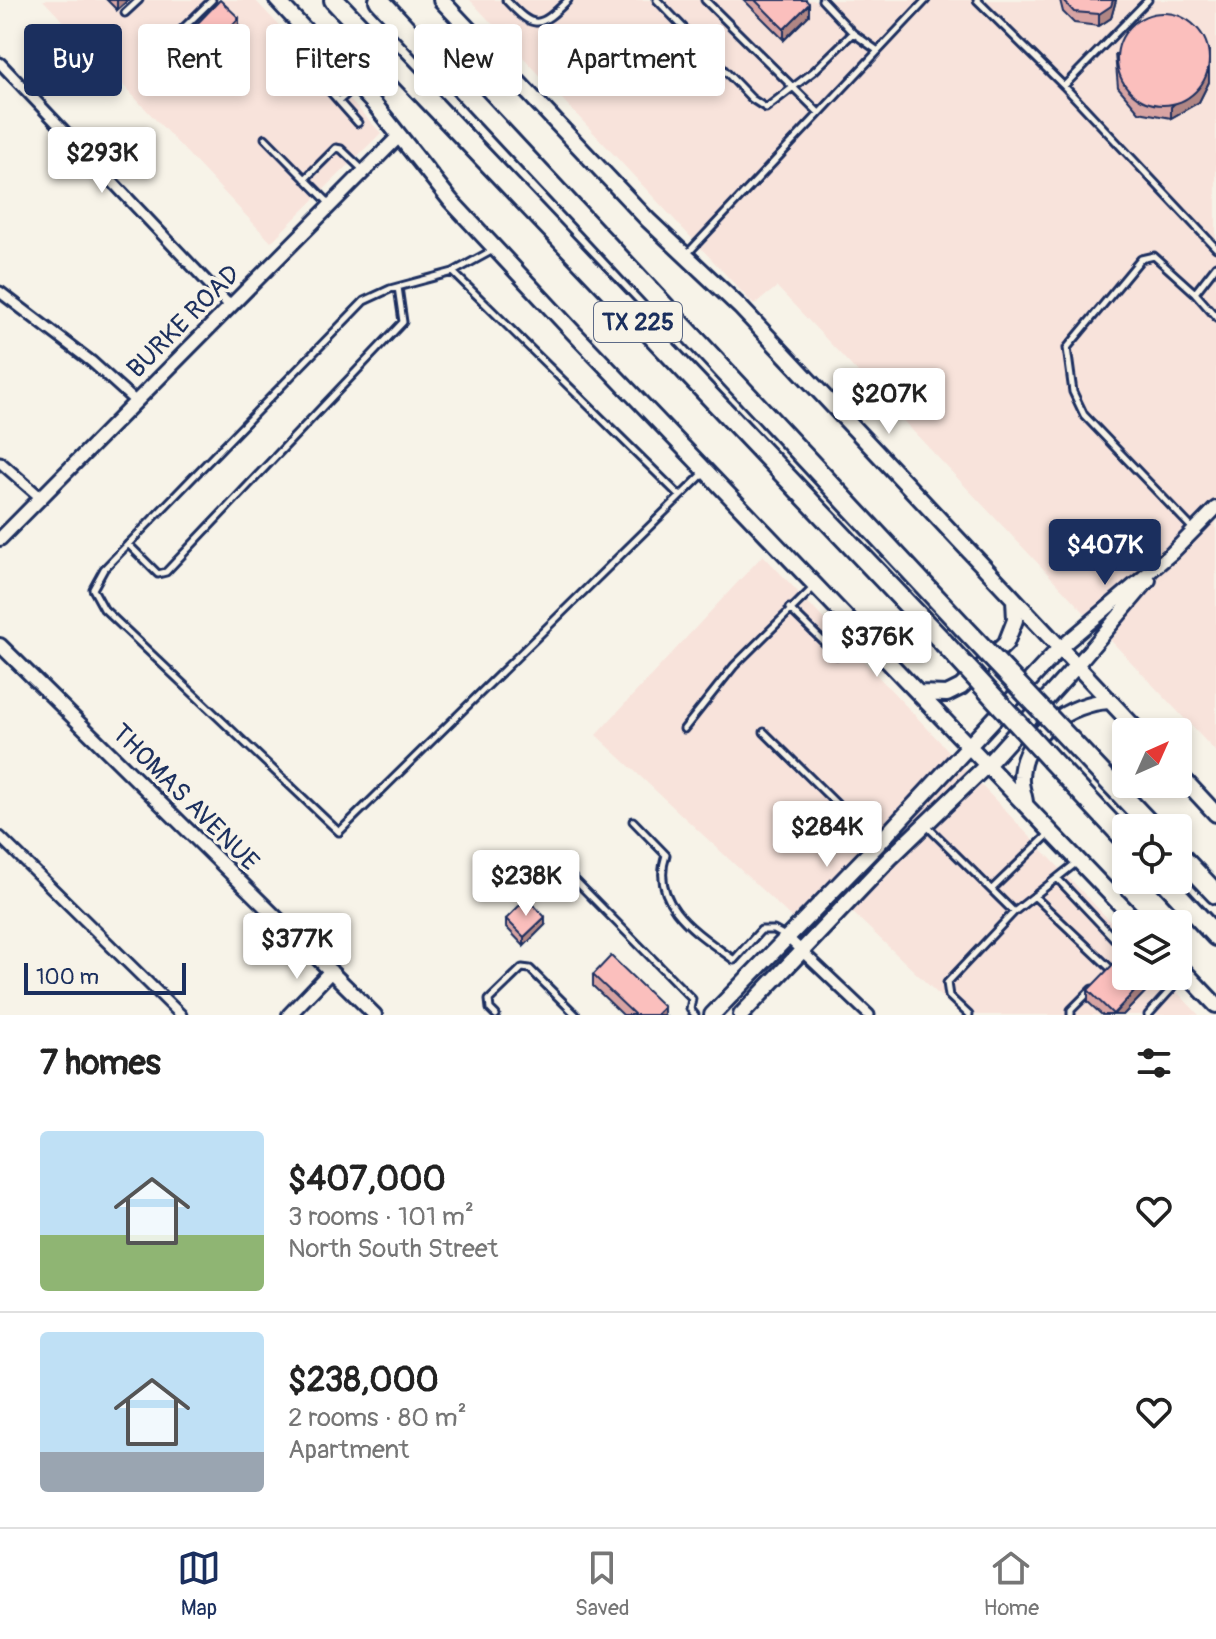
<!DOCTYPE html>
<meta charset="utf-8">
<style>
:root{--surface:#fff;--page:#f6f6f6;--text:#222;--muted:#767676;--line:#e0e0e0;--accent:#1b2f5e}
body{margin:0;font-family:Pangolin,sans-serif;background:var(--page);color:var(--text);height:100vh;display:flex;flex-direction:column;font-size:30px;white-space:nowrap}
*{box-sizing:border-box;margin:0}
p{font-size:26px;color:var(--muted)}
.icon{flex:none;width:44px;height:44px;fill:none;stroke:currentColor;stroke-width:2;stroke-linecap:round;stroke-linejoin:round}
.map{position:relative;height:1015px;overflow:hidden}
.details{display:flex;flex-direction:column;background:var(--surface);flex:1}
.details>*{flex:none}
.banner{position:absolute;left:24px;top:24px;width:800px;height:72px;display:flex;gap:16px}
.needle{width:52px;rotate:45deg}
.fabs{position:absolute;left:1112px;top:718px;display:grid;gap:16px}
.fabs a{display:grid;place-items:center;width:80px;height:80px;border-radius:8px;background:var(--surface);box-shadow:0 4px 12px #0003;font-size:40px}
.scale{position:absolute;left:24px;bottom:20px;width:162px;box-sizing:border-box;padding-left:8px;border:4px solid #1b2f5e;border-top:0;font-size:22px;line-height:28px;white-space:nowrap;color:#1b2f5e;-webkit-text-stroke:6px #f7f3e8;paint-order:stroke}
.price{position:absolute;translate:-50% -68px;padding:0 18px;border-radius:8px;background:#fff;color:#222;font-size:26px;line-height:52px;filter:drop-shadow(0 2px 4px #0008)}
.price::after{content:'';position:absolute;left:50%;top:48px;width:24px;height:18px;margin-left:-12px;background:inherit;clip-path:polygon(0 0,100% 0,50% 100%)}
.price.selected{background:var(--accent);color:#fff}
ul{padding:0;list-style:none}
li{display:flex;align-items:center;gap:24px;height:200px;padding:0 40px}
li+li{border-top:2px solid var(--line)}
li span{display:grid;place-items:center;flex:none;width:224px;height:160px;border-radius:8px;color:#555}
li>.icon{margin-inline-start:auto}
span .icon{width:96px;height:96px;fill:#fffc;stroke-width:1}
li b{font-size:34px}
h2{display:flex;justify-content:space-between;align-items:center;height:96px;padding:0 40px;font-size:34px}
.pill{padding:0 28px;border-radius:8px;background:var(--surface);box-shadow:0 4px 12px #0003;font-size:28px;line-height:72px}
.pill.selected{background:var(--accent);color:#fff}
.tab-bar{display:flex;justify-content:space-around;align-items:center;height:112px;border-top:2px solid var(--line);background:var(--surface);font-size:22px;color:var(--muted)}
.tab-bar a{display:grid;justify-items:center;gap:4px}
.tab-bar .selected{color:var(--accent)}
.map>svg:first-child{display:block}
</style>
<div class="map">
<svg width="1216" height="1015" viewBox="0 0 1216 1015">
<rect width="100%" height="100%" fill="#f7f3e8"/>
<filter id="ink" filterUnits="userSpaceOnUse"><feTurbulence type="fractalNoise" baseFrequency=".0125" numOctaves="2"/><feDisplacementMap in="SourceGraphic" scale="16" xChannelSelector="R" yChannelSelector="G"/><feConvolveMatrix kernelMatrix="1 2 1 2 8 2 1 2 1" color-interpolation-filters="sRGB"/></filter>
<g filter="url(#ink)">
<path fill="#f8e3db" d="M 43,0 L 255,0 L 381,133 L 271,242 Z
M 470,0 L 1216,0 L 1216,752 L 777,287 L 754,305 Z
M 763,555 L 1126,938 L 1126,976 L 1162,976 L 1199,1015 L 960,1015 L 825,886 L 792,918 L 596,735 Z"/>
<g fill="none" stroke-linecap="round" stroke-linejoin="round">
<defs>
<path id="service" d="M 506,0 C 534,30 539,29 568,0
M 657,0 L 752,99 L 766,108 L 813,72 L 853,33
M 705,0 L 819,113
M 822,0 L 853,33 L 878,51
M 977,0 L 1064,86 L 1216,248
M 125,13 L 139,0
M 165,46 L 212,0
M 332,59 L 320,70 L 319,79 L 358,123
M 1064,86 L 1148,0
M 339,101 L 356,86
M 265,138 L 330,204
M 305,179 L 336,148 L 341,149 L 363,170
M 495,249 L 453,272 L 390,289 L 364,301 L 104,569 L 93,589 L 104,609 L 339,832 L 705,472
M 687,254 L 926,0
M 1216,266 L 1195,293 L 1216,317
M 453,272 L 680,496
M 1194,530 L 1084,415 L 1073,392 L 1067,348 L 1141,259 L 1154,256 L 1195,293
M 128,544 L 158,574 L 166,572 L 403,322 L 398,287
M 789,608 L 837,655
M 684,729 L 734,666 L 813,588
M 764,732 L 877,844
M 633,821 L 666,855 C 649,905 699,934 734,960 L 761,930 L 774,930 L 785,936
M 928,827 L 1014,912
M 571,876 L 692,999 L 690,1009 L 695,1015
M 1057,878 L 1126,951
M 992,889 L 1051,832
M 1034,896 L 1111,969
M 496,1015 L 490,1009 L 489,1000 L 522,968 L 530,969 L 576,1015
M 969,1015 L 949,996 L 947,983 L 1014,912 L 1076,863
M 1071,1015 L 1071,1010 L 1092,989
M 1148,1015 L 1185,974"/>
<path id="minor" d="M 0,63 L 229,305
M 0,292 L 92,362 L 135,401
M 0,462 L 40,497
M 0,837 L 181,1015
M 786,936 L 869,1015"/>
<path id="tertiary" d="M 0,539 L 399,136
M 0,645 L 375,1015
M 1060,648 L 1172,553 L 1216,508
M 1077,665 L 1149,580
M 289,1015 L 331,971"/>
<path id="secondary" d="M 277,0 L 375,105 L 451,201 L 574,333 L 1139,924
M 441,0 L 648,220 L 741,308 L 1139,732
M 919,693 L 947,694 L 961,687 L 1006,643 L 1015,620 L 1014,599
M 1178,773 L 1216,814
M 1025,802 C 1024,794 1020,785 1021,777 C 1023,733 1071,703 1109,701
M 1178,965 L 1216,1005
M 712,1015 L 878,844 L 1060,648
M 741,1015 L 890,858 L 987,765 L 1077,665"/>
<path id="motorway" d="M 334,0 L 944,643
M 379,0 L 963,627
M 1072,742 L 1153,828
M 1052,761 L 1126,840
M 1178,854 L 1216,894
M 1164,880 L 1216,936"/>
</defs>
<use href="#service" stroke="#1b2f5e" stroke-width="11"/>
<use href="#minor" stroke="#1b2f5e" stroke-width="15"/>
<use href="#tertiary" stroke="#1b2f5e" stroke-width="18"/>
<use href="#secondary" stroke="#1b2f5e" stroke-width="20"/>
<use href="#motorway" stroke="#1b2f5e" stroke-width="24"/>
<use href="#service" stroke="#f7f3e8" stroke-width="5"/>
<use href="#minor" stroke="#f7f3e8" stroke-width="9"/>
<use href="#tertiary" stroke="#f7f3e8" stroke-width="12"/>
<use href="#secondary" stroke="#f7f3e8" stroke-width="14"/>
<use href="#motorway" stroke="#f7f3e8" stroke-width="18"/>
<defs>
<path id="motorway-bridge" d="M 963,627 L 1072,742
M 944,643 L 1052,761"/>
</defs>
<use href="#motorway-bridge" stroke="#1b2f5e" stroke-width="24" stroke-linecap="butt"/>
<use href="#motorway-bridge" stroke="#f7f3e8" stroke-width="18"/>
</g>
<path fill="#d8a4a3" stroke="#1b2f5e" stroke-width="2" d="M 107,0 L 128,0 L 117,10 Z
M 744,0 L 806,0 L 809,15 L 784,40 Z
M 1060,0 L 1116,0 L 1111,18 L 1099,26 L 1074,23 L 1063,12 Z
M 239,29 L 187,82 L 169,64 L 169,53 Z
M 1209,49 L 1209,82 L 1199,102 L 1171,118 L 1139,112 L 1118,87 L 1115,54 Z
M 506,919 L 545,925 L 524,946 L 506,927 Z
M 593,975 L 664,1015 L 623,1015 L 593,986 Z
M 1151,976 L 1151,986 L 1123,1015 L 1102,1015 L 1088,1002 L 1088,990 Z"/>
<path fill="#b08684" stroke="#1b2f5e" stroke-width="2" d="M 117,0 L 128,0 L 117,10 Z
M 1113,0 L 1116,0 L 1111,18 L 1099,26 L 1099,14 Z
M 809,4 L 809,15 L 784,40 L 784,29 Z
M 239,18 L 239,29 L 187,82 L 187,71 Z
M 1209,71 L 1209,82 L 1199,102 L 1171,118 L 1171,107 Z
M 545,917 L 545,925 L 524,946 L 524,937 Z
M 1149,976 L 1151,976 L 1151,986 L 1123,1015 L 1113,1015 Z
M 664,1007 L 664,1015 L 656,1015 Z"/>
<path fill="#fbbfbd" stroke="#1b2f5e" stroke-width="2" d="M 220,0 L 239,18 L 187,71 L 169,53 Z
M 755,0 L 806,0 L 809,4 L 784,29 Z
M 1063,0 L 1113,0 L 1111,6 L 1099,14 L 1074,12 Z
M1117 59a46 46 0 1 1 92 0a46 46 0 1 1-92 0Z
M 527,898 L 545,917 L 524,937 L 506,919 Z
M 1126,951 L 1126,976 L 1149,976 L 1113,1014 L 1088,990 Z
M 611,956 L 664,1007 L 656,1015 L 635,1015 L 593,975 Z"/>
</g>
<g text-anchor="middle" stroke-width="7" stroke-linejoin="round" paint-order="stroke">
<rect fill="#f7f3e8" stroke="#5d6a87" stroke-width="2" x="594" y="302" width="88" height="40" rx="6"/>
<g font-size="24" font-weight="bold" fill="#1b2f5e">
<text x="638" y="330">TX 225</text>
</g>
<g font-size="26" fill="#1b2f5e" stroke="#f7f3e8">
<text transform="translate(183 321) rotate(-45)" y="9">BURKE ROAD</text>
<text transform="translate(186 797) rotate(45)" y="9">THOMAS AVENUE</text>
</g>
</g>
</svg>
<div class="fabs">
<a><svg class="needle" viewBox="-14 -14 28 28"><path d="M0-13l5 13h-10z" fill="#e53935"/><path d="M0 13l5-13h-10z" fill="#767676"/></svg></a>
<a><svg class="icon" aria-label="locate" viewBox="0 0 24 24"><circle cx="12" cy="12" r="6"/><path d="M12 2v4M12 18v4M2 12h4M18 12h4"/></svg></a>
<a><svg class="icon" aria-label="layers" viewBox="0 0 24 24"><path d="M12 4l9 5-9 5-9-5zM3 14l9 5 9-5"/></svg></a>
</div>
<div class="scale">100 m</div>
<b class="price" style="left:102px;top:195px">$293K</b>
<b class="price" style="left:889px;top:436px">$207K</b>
<b class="price selected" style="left:1105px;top:587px">$407K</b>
<b class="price" style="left:877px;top:679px">$376K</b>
<b class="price" style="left:827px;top:869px">$284K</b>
<b class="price" style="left:526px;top:918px">$238K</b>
<b class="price" style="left:297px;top:981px">$377K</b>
<div class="banner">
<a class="pill selected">Buy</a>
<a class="pill">Rent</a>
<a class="pill">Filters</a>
<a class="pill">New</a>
<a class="pill">Apartment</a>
</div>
</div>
<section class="details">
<h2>7 homes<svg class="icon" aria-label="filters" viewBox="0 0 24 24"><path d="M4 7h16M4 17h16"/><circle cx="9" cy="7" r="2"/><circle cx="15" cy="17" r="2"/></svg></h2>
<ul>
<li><span style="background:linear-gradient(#bfe0f5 65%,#8fb573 0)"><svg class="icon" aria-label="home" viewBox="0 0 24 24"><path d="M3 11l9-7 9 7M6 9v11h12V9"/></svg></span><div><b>$407,000</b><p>3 rooms · 101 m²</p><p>North South Street</p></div><svg class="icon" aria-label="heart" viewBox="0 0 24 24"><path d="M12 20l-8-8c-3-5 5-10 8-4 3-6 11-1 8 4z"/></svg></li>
<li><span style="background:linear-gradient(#bfe0f5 75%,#9aa5b1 0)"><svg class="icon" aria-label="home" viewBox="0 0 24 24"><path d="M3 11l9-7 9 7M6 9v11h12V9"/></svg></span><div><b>$238,000</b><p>2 rooms · 80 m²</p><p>Apartment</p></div><svg class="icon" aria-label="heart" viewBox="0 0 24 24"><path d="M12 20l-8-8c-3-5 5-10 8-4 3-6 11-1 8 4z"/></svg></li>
</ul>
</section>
<nav class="tab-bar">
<a class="selected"><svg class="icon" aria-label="map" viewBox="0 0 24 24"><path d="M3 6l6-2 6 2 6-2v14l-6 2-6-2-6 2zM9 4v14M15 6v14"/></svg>Map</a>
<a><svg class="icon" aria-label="saved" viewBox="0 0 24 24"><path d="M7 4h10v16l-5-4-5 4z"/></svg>Saved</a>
<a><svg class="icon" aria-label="home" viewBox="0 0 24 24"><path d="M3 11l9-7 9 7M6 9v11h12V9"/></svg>Home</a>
</nav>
